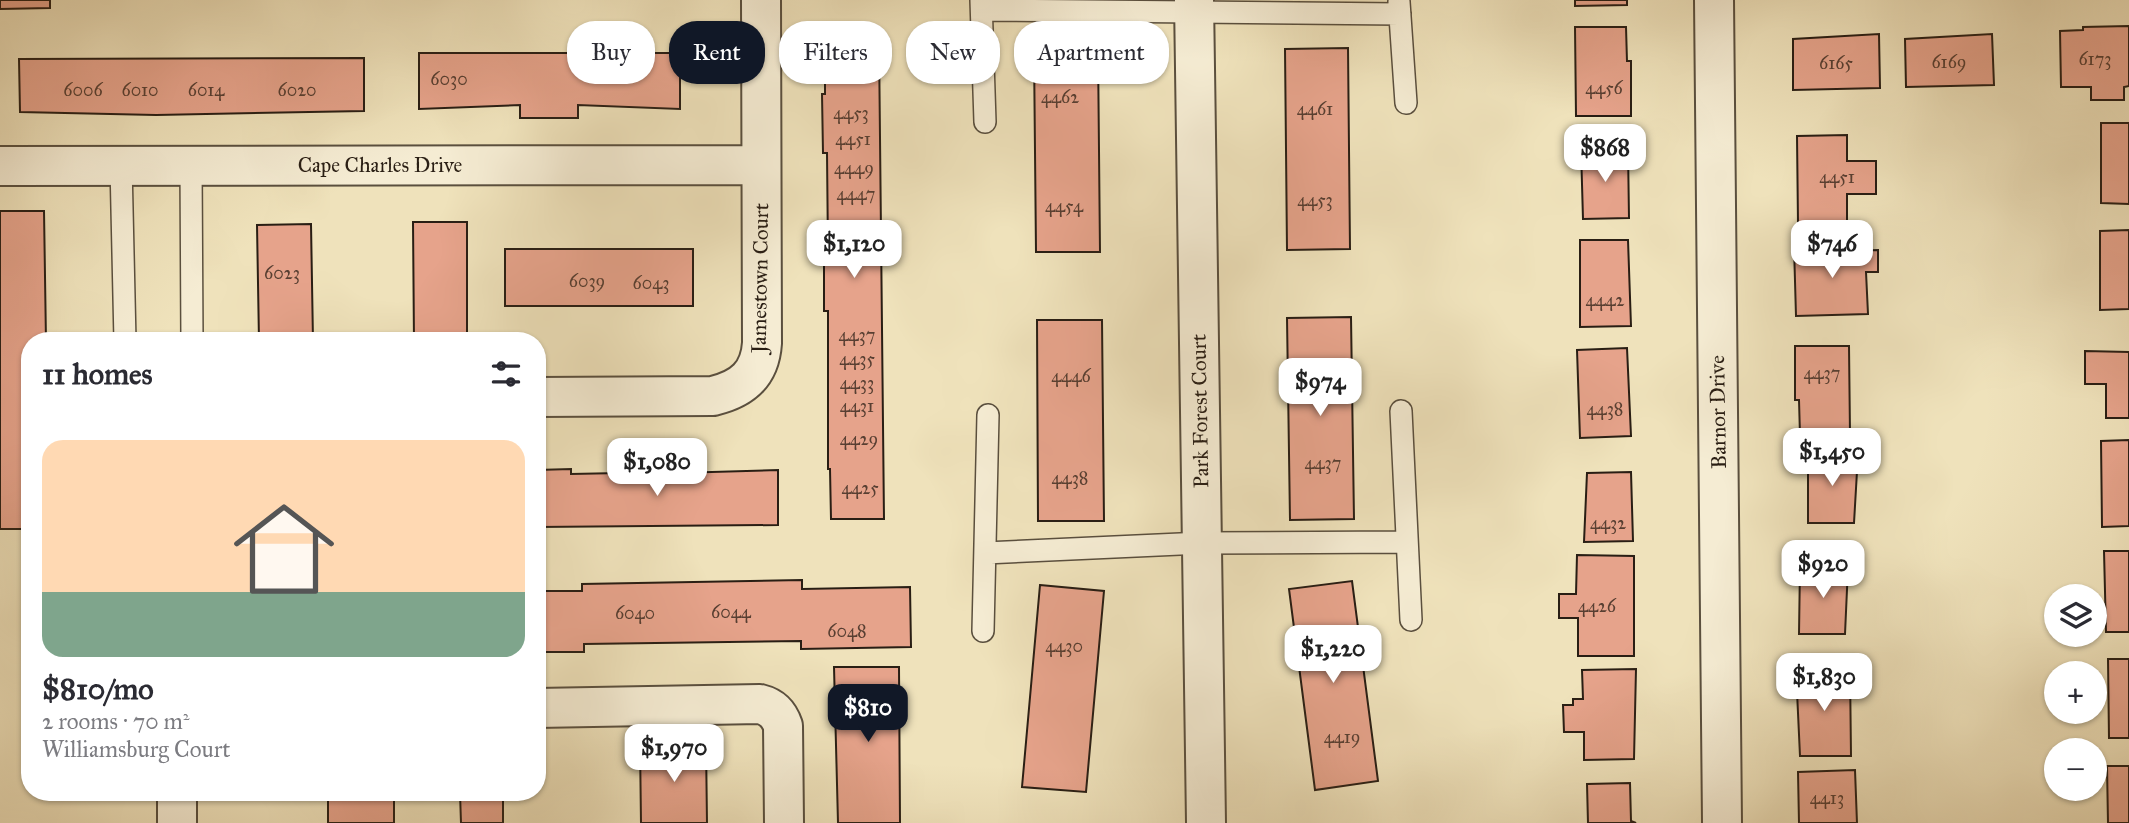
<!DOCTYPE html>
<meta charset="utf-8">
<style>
:root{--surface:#fff;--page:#f2f2f3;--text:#2b2b33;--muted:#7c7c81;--accent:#111827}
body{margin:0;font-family:"IM FELL Great Primer",serif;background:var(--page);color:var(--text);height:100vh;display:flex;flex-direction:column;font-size:26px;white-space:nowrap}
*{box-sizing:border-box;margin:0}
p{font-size:23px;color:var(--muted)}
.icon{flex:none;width:38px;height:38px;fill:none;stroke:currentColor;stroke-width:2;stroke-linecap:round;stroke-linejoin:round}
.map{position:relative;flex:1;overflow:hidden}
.sheet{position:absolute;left:21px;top:332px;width:525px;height:469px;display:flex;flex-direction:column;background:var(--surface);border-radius:28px;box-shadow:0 2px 5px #0004}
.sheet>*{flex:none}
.hud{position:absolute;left:567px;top:21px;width:665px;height:63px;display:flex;gap:14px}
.fabs{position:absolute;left:2044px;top:584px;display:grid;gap:14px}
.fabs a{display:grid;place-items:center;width:63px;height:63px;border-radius:50%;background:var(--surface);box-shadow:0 2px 5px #0004;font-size:35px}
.price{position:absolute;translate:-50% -60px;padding:0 16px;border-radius:14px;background:#fff;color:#222;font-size:23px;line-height:46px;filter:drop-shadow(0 2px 4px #0008)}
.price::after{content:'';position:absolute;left:50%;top:42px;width:21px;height:16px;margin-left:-10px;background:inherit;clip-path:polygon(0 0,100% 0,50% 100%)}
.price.selected{background:var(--accent);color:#fff}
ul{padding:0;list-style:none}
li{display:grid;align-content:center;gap:14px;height:371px;padding:0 21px}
li span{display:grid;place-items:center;height:217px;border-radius:21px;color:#555}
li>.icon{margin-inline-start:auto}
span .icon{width:126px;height:126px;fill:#fffc;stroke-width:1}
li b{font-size:30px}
h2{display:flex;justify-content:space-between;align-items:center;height:84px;padding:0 21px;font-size:30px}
.tag{padding:0 24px;border-radius:28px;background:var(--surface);box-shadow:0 2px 5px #0004;font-size:24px;line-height:63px}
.tag.selected{background:var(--accent);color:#fff}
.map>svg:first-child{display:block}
</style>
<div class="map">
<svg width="2129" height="823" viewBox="0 0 2129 823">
<rect width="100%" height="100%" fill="#efe2bb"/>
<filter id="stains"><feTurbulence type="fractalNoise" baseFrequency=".00286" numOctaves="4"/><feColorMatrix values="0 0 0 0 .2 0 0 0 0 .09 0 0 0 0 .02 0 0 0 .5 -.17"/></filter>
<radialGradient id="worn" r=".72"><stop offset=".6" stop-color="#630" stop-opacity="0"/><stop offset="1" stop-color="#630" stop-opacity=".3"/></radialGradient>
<path fill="#e6a38b" stroke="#291e14" stroke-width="2" d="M 0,0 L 50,0 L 50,8 L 0,9 Z
M 1575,0 L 1627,0 L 1627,5 L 1575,6 Z
M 2129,26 L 2129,86 L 2124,87 L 2124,100 L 2091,100 L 2091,87 L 2061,87 L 2060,31 L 2083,30 L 2083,27 Z
M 1575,27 L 1626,27 L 1627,61 L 1631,61 L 1631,116 L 1576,116 Z
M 1879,34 L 1880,88 L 1793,90 L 1793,39 Z
M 1992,34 L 1994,85 L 1906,87 L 1905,39 Z
M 825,42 L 879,42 L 884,519 L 831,519 L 830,469 L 828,469 L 828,311 L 824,311 L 824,253 L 828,253 L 827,153 L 823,153 L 822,94 L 825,94 Z
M 1348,48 L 1350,249 L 1287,250 L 1285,49 Z
M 1098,49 L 1100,252 L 1036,252 L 1034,51 Z
M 419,53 L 680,53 L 680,109 L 578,105 L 578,118 L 520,118 L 520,105 L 419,109 Z
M 364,58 L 364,111 L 156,115 L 20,112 L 19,59 Z
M 2101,123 L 2129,123 L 2129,204 L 2101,203 Z
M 1847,135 L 1847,161 L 1876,161 L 1876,194 L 1847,194 L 1847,223 L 1798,223 L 1797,136 Z
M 1581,149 L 1628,149 L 1629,218 L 1583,219 Z
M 0,211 L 44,211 L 46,341 L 30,341 L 30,529 L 0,529 Z
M 413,222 L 467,222 L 467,341 L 414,341 Z
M 311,224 L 313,341 L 259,341 L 257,225 Z
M 2129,230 L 2129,309 L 2100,310 L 2100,231 Z
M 1580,240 L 1628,240 L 1631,326 L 1580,327 Z
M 1844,244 L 1844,251 L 1878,250 L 1878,272 L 1866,272 L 1868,314 L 1796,316 L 1794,246 Z
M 505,249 L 693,249 L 693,306 L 505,306 Z
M 1351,317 L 1354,519 L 1290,520 L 1287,318 Z
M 1037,320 L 1102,320 L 1104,521 L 1038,521 Z
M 1795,346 L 1849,346 L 1850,434 L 1800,435 L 1799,400 L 1795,400 Z
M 1627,348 L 1631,436 L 1580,438 L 1577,350 Z
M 2085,351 L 2129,352 L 2129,418 L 2106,418 L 2106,384 L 2085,384 Z
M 2129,440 L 2129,526 L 2102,527 L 2101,441 Z
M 1808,454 L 1858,454 L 1854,523 L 1808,523 Z
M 677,464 L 677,473 L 778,470 L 778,525 L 537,527 L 537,470 L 571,469 L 571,474 L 620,473 L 620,465 Z
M 1631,472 L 1633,541 L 1584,542 L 1587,473 Z
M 2104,551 L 2129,551 L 2129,632 L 2106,632 Z
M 1577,555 L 1634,556 L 1634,656 L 1578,656 L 1578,618 L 1559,618 L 1559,594 L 1576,594 Z
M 1800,566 L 1848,567 L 1845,634 L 1799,634 Z
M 802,580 L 802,589 L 910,587 L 911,647 L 801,649 L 801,641 L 584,644 L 584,652 L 537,652 L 537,591 L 582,591 L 582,584 Z
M 1352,581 L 1378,781 L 1315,790 L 1289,589 Z
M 1040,585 L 1104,591 L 1086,792 L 1022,787 Z
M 2108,659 L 2129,659 L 2129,738 L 2109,738 Z
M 834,667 L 899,667 L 900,823 L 838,823 Z
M 1636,669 L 1634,759 L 1584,760 L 1584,732 L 1564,732 L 1563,705 L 1573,705 L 1573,699 L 1583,699 L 1582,670 Z
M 1796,670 L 1850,670 L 1851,756 L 1800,756 Z
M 640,744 L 706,744 L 707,823 L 641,823 Z
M 2107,766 L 2129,766 L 2129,823 L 2108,823 Z
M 1855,770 L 1857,823 L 1799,823 L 1798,772 Z
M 1630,783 L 1631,821 L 1636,823 L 1588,823 L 1587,784 Z
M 328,793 L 394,793 L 394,823 L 328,823 Z
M 460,793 L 503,793 L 503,823 L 461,823 Z"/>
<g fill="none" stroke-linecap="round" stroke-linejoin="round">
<defs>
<path id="lane" d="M 981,0 L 985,122
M 1399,2 L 1406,103
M 982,10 L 1400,14
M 121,165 L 125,341
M 191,165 L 192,341
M 1401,411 L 1411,620
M 985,553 L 1202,543 L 1405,542
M 983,631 L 988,415"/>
<path id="street" d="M 1194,0 L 1206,823
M 1714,0 L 1722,823
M 0,166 L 761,165
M 537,397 L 713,396 C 743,389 760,374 762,343 L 761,0
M 537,708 L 760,704 C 772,707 779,714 783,726 L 784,823
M 177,793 L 177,823"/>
</defs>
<use href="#lane" stroke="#5a4f3e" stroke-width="24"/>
<use href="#street" stroke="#5a4f3e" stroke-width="42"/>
<use href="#lane" stroke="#f5ecd3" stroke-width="21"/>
<use href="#street" stroke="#f5ecd3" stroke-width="38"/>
</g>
<g text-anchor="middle" stroke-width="7" stroke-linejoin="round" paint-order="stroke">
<g font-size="18" fill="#583f32">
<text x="2095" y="65">6173</text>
<text x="1949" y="68">6169</text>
<text x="1836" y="69">6165</text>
<text x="449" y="85">6030</text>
<text x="1604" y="94">4456</text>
<text x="83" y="96">6006</text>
<text x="140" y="96">6010</text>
<text x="206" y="96">6014</text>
<text x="297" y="96">6020</text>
<text x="1060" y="103">4462</text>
<text x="1315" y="115">4461</text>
<text x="851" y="119">4453</text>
<text x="853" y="145">4451</text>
<text x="854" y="174">4449</text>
<text x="1837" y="183">4451</text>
<text x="856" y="200">4447</text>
<text x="1315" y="206">4453</text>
<text x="1064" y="212">4454</text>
<text x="282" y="279">6023</text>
<text x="587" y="287">6039</text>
<text x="651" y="289">6043</text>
<text x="1605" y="306">4442</text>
<text x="857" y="341">4437</text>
<text x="857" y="365">4435</text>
<text x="1822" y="379">4437</text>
<text x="1071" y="382">4446</text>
<text x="857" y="389">4433</text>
<text x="857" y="412">4431</text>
<text x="1605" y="415">4438</text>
<text x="859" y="445">4429</text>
<text x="1323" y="469">4437</text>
<text x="1070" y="484">4438</text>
<text x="860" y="494">4425</text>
<text x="1608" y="529">4432</text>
<text x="1597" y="612">4426</text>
<text x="731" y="618">6044</text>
<text x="635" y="619">6040</text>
<text x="847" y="637">6048</text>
<text x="1064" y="652">4430</text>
<text x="1342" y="743">4419</text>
<text x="1827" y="804">4413</text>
</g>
<g font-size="21" fill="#291e14" stroke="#f5ecd3">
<text x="380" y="172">Cape Charles Drive</text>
<text transform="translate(760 278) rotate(-89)" y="7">Jamestown Court</text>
<text transform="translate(1200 411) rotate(-91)" y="7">Park Forest Court</text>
<text transform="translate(1718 412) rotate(-91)" y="7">Barnor Drive</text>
</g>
</g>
<rect width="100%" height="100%" filter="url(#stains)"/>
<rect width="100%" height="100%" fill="url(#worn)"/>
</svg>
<div class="fabs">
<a><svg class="icon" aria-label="layers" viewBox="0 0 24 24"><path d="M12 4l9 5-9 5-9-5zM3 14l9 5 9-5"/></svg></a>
<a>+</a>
<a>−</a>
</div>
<b class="price" style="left:1605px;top:184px">$868</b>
<b class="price" style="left:854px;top:280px">$1,120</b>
<b class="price" style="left:1832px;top:280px">$746</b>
<b class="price" style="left:1320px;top:418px">$974</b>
<b class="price" style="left:1832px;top:488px">$1,450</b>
<b class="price" style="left:657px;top:498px">$1,080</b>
<b class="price" style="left:1823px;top:600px">$920</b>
<b class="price" style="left:1333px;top:685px">$1,220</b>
<b class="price" style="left:1824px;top:713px">$1,830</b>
<b class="price selected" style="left:868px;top:744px">$810</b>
<b class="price" style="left:674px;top:784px">$1,970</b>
<div class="hud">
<a class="tag">Buy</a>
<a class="tag selected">Rent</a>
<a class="tag">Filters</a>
<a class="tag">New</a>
<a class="tag">Apartment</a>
</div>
<section class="sheet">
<h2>11 homes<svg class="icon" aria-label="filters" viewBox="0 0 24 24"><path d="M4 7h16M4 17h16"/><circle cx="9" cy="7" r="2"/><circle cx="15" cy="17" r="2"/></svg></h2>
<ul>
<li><span style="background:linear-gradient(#ffd9b3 70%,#7fa58c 0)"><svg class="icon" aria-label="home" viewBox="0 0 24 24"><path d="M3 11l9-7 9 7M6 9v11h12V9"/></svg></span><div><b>$810/mo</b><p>2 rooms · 70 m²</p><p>Williamsburg Court</p></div></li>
</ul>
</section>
</div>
